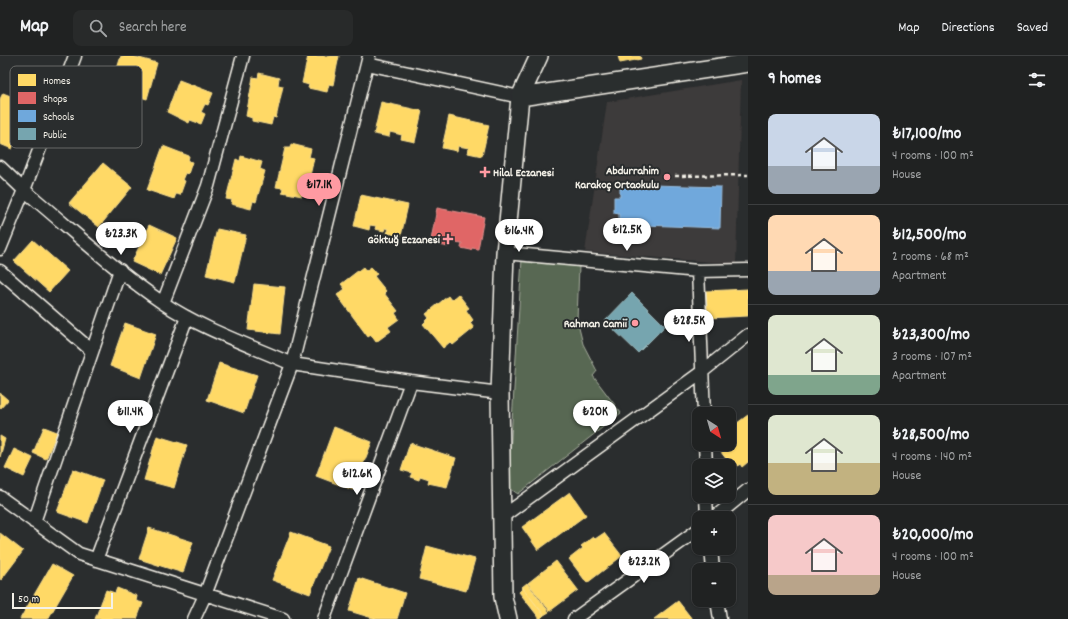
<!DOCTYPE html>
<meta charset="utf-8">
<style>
:root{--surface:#202222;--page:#282a2a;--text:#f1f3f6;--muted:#a2a4a5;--line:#3d3f40;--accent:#ff9aa2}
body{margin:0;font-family:Dekko,sans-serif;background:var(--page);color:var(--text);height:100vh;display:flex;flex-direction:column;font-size:15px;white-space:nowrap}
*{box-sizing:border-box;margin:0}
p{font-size:13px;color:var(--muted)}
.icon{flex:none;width:22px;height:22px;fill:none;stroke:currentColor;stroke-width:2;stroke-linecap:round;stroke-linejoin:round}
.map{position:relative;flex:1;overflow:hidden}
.panel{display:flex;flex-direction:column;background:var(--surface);width:320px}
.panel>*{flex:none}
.needle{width:26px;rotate:143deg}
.tools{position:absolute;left:692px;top:351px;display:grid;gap:8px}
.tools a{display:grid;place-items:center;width:44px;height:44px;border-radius:8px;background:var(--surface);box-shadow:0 1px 3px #0004,0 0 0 1px var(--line);font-size:20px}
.scale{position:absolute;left:12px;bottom:10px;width:101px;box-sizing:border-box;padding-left:4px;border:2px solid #f4f1e8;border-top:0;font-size:11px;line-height:14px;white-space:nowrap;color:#f4f1e8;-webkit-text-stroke:3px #2a2d2e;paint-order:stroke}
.price{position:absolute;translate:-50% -34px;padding:0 9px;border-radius:14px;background:#fff;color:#222;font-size:13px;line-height:26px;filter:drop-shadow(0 1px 2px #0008)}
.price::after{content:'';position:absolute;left:50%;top:24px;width:12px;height:9px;margin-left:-6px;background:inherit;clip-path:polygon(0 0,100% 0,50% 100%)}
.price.current{background:var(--accent);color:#111}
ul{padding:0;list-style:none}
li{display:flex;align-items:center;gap:12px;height:100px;padding:0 20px}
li+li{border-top:1px solid var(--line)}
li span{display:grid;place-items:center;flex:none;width:112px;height:80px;border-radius:8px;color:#555}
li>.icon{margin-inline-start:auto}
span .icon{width:48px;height:48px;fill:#fffc;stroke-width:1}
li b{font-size:17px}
h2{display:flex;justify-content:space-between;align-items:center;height:48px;padding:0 20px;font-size:17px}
header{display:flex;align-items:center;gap:24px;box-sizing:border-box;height:56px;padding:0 20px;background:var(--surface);border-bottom:1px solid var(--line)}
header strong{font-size:19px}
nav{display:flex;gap:22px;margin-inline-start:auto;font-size:14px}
.search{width:280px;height:36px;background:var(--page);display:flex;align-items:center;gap:10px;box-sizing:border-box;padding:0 14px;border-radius:8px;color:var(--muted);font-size:15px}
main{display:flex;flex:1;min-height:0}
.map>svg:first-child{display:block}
</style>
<header>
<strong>Map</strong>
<div class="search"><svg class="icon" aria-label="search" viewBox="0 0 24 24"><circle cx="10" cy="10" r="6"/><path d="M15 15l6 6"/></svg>Search here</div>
<nav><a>Map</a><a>Directions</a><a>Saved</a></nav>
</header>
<main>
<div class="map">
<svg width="748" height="563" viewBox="0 0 748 563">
<rect width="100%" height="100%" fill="#2a2d2e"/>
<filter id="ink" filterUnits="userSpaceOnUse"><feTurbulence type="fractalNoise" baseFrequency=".025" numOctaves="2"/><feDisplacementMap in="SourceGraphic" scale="8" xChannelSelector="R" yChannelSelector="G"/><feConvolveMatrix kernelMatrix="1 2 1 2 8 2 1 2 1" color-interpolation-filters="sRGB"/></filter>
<g filter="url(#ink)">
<path fill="#3e3a3a" d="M 741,24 L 736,208 L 585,196 L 607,46 Z"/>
<path fill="#586852" stroke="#a6ac9d" d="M 522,203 L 579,210 L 577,264 L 583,288 L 597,315 L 593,320 L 621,357 L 518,438 L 508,431 Z"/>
<path fill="#ffd966" stroke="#fce08d" d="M 121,0 L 132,0 L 157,7 L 147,43 L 111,32 Z
M 308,0 L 339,0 L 333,29 L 329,28 L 327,36 L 308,32 L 309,29 L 302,27 Z
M 618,0 L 640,0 L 641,3 L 620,7 Z
M 259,17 L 279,22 L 278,29 L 283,30 L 276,62 L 273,61 L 271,69 L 252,65 L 252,62 L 246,60 L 253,21 L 258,22 Z
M 179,24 L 213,37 L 208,49 L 205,48 L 201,56 L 205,58 L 201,68 L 190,64 L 189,67 L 167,56 Z
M 3,37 L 31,48 L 12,93 L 0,88 L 0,43 Z
M 381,46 L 422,55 L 415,86 L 401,83 L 402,79 L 390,76 L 389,81 L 374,78 Z
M 449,60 L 489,69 L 482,100 L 468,97 L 469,92 L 458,90 L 457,95 L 442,92 Z
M 291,88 L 311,93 L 309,101 L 314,102 L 307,133 L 304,133 L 302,140 L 282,136 L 283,132 L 276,131 L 285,92 L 290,92 Z
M 163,90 L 189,100 L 188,105 L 192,106 L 188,118 L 185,117 L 182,124 L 185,125 L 180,139 L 176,138 L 174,143 L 147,134 Z
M 241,100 L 262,106 L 260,113 L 265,115 L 256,146 L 253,145 L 251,153 L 231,148 L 232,144 L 226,143 L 236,103 L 240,105 Z
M 103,107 L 132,131 L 99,171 L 69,147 Z
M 361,139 L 408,149 L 401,180 L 387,177 L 389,173 L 385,172 L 384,175 L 375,173 L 376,170 L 370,169 L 369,174 L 354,170 Z
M 149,169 L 177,182 L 160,219 L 132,206 Z
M 217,173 L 246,179 L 235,226 L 206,219 Z
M 33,184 L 68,215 L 49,236 L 14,205 Z
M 363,211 L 366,215 L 371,211 L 377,218 L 374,220 L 386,235 L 384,237 L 398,255 L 395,257 L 399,263 L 388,271 L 391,275 L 376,286 L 371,279 L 368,281 L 337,239 L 345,233 L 341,228 Z
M 254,228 L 285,231 L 280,278 L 248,274 Z
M 748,233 L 748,260 L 708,262 L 706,235 Z
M 458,238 L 469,252 L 466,254 L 473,264 L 470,267 L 474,272 L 453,289 L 450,286 L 443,292 L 423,268 L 429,262 L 426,258 L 448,240 L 451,244 Z
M 125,267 L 156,278 L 141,322 L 110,310 Z
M 219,307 L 257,319 L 244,357 L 207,344 Z
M 0,337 L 8,344 L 0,353 Z
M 748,359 L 748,406 L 742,411 L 740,408 L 734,413 L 717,391 L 721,388 L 729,388 L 729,373 Z
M 44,371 L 57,376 L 46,403 L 33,397 Z
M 334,371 L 372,386 L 353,434 L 316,420 Z
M 0,380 L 5,383 L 0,401 Z
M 157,380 L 187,389 L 174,432 L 144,424 Z
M 410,387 L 456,402 L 447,431 L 428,427 L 429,423 L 420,420 L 419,424 L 410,421 L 412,417 L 401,414 Z
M 14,393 L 33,402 L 24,421 L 5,412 Z
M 73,413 L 103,424 L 88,467 L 57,456 Z
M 570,436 L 586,459 L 538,494 L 522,471 Z
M 149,472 L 193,486 L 183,517 L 139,503 Z
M 291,476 L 329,490 L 310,538 L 272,524 Z
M 0,477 L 23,495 L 1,524 L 0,523 Z
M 604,477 L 622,500 L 587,527 L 569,503 L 583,492 L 581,490 L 593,481 L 595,483 Z
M 427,490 L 475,503 L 466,535 L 419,523 Z
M 556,505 L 578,534 L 550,555 L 528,527 Z
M 52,508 L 73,520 L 48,563 L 20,563 Z
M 359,522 L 405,537 L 397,563 L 376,563 L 349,555 Z
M 527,527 L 549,556 L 544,559 L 522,531 Z
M 117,532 L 137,540 L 136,545 L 143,547 L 137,563 L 95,563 L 106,534 L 115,537 Z
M 523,532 L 544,559 L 540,563 L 519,536 Z
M 678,545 L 692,563 L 654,563 Z"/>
<path fill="#e06666" stroke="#e6908d" d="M 437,152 L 484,161 L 478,193 L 472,192 L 471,194 L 461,192 L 462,187 L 454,186 L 455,183 L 450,183 L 448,191 L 436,188 L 437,185 L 431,184 Z"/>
<path fill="#6fa8dc" stroke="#97bee0" d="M 620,128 L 721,131 L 720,172 L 619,168 L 619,158 L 614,157 L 614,141 L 620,141 Z"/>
<path fill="#76a5af" stroke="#9cbcc0" d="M 632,237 L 665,270 L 638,297 L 605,265 Z"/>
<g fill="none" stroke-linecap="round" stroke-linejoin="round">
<defs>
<path id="street" d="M 367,8 L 520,41
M 0,111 L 24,134 L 75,0
M 0,193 L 24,134 C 70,172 114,214 163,247 C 202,273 249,289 292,308 L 369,0
M 505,197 L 698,215 L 748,214
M 0,215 L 92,295
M 698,215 L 704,358
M 163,247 L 208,130 L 243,0
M 705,388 L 706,410
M 706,440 L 707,462
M 0,441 L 79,498 L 283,563
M 502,461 L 703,315 L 748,279
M 714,462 L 748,434
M 34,466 L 120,214
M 711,492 L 713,514
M 96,504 L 187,261
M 717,544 L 720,563
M 194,563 L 205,539 L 292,308 L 411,326 L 500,337
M 324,563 L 411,326
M 574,563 L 699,473"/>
<path id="secondary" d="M 520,41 L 539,0
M 508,563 L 503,541 L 500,337 L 505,197 L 520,41 L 748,7"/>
</defs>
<use href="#street" stroke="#f4f1e8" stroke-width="15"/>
<use href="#secondary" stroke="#f4f1e8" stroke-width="20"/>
<path stroke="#f4f1e8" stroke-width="2.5" stroke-dasharray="4 3" stroke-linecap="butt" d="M 675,120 L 748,119"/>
<use href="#street" stroke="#2a2d2e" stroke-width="12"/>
<use href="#secondary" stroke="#2a2d2e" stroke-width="17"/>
</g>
</g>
<g fill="#ff9aa2" stroke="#2a2d2e" stroke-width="1.5">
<path d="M483 110h4v4h4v4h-4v4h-4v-4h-4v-4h4z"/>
<circle cx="667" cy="121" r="4"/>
<path d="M446 177h4v4h4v4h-4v4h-4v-4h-4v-4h4z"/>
<circle cx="635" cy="267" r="4"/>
</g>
<g text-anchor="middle" stroke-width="4" stroke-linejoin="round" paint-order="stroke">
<g font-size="12" font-weight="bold" fill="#f4f1e8" stroke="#2a2d2e" text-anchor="end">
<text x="659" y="118">Abdurrahim<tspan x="659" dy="14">Karakoç Ortaokulu</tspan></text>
<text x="493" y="120" text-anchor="start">Hilal Eczanesi</text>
<text x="440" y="187">Göktuğ Eczanesi</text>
<text x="627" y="271">Rahman Camii</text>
</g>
</g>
<rect x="10" y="10" width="132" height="82" rx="6" fill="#2a2d2e" stroke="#676866" stroke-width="1"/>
<rect x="18" y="18" width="18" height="12" fill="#ffd966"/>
<rect x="18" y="36" width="18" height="12" fill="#e06666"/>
<rect x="18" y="54" width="18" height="12" fill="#6fa8dc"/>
<rect x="18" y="72" width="18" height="12" fill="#76a5af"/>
<g font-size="11" fill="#f4f1e8">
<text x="43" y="28">Homes</text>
<text x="43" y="46">Shops</text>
<text x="43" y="64">Schools</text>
<text x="43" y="82">Public</text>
</g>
</svg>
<div class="tools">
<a><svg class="needle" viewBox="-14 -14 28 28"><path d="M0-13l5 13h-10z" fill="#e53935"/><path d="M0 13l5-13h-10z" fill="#a2a4a5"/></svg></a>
<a><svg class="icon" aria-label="layers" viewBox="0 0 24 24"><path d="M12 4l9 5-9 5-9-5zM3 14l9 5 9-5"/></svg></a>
<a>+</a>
<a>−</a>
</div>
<div class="scale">50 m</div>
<b class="price current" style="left:319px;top:151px">₺17.1K</b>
<b class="price" style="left:627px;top:196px">₺12.5K</b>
<b class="price" style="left:519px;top:197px">₺16.4K</b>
<b class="price" style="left:121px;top:200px">₺23.3K</b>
<b class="price" style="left:689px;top:287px">₺28.5K</b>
<b class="price" style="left:130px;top:378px">₺11.4K</b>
<b class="price" style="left:595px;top:378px">₺20K</b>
<b class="price" style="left:357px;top:440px">₺12.6K</b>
<b class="price" style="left:644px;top:528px">₺23.2K</b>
</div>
<section class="panel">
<h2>9 homes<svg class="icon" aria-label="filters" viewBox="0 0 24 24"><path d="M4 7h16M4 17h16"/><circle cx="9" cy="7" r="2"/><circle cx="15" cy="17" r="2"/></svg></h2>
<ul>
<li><span style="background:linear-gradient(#c9d6e8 65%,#9aa5b1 0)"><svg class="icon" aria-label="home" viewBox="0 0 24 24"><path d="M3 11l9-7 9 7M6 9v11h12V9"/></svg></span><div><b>₺17,100/mo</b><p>4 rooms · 100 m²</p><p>House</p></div></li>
<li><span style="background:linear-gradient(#ffd9b3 70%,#9aa5b1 0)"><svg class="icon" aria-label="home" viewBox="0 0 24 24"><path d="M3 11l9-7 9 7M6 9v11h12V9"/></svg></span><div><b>₺12,500/mo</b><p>2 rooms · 68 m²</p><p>Apartment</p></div></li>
<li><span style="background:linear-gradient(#dfe7d0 75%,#7fa58c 0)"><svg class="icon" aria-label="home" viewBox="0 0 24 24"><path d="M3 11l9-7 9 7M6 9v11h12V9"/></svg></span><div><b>₺23,300/mo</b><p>3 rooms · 107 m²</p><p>Apartment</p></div></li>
<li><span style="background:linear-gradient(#dfe7d0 60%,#c2b280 0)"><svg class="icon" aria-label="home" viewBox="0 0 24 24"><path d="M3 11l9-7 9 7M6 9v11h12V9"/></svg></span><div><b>₺28,500/mo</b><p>4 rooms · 140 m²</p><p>House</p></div></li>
<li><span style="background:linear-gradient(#f6c9c9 75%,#b9a48a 0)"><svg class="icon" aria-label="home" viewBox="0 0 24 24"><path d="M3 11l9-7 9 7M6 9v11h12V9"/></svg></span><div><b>₺20,000/mo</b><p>4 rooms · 100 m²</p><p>House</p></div></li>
</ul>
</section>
</main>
